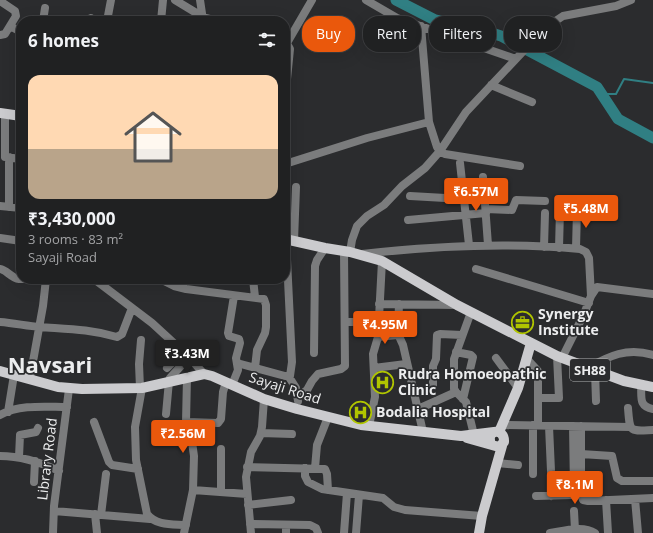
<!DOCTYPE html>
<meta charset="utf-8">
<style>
:root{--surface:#202122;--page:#28292a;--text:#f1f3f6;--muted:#a2a3a5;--line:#3d3e40;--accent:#ea580c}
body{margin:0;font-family:"Open Sans",sans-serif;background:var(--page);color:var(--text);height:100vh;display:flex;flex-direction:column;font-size:15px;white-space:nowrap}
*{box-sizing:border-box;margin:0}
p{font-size:13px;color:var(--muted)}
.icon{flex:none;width:22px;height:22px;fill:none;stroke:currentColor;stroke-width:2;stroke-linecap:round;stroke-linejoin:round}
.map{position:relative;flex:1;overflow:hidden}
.sheet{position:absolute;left:16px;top:16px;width:274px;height:268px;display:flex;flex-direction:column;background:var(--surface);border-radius:16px;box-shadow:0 4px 16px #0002,0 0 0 1px var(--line)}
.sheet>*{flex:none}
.banner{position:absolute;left:302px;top:16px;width:291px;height:36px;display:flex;gap:8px}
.price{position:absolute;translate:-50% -34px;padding:0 9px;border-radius:4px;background:var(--accent);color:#fff;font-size:13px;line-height:26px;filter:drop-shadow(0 1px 2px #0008)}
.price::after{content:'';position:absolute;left:50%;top:24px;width:12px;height:9px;margin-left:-6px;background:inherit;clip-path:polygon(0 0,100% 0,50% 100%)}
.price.active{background:#222;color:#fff}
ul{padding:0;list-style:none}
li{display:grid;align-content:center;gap:8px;height:212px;padding:0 12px}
li span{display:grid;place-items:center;height:124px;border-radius:12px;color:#555}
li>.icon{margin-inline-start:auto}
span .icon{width:72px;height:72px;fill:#fffc;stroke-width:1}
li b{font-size:17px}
h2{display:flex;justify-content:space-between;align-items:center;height:48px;padding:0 12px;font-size:17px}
.pill{padding:0 14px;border-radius:16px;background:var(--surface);box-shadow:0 4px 16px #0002,0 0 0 1px var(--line);font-size:14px;line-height:36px}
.pill.active{background:var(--accent);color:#fff}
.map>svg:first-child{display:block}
</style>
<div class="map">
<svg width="653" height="533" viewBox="0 0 653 533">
<rect width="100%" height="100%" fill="#2b2c2e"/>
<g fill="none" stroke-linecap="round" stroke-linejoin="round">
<path stroke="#307f83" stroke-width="2" d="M 603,94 L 616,94 L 624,79 L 653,83"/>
<path stroke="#307f83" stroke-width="11" d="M 396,0 L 435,20 L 479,29 L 501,36 L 597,87 L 618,119 L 653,138"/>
<path stroke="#7b7c7d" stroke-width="8" d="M 175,0 L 203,17 L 218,21
M 200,0 L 203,20
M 366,0 L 397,18 L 516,59
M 0,1 L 15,11 L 16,16 L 5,34 L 0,35
M 43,21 L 45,8
M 90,21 L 91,18
M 107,21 L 111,0
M 161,21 L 163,0
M 10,26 L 21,32
M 421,26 L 429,122 L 437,147 L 440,151 L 445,154 L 520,166
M 285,40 L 290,49 L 285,99
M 287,43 L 312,0
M 491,85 L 532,102
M 5,157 L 5,114
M 5,157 L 21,159
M 9,157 L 9,207
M 460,163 L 469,245
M 285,164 L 367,138 L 429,122
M 483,177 L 488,245
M 410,196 L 463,199
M 0,206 L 21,208
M 486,209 L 512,210 L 516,200 L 545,201
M 408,220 L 486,213
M 0,238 L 21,241
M 294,241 L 296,187
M 544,247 L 545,213
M 559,248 L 560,210
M 576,248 L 577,210
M 350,252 L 352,240 L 357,226 L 367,216 L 384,205 L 402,186 L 425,168 L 440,151 L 466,112 L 530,44 L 554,22 L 563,16 L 616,6 L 631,0
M 362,254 C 434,246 507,242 580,249 L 586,252 L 589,258 L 591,296
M 0,269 C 7,270 11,278 19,279 L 46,279
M 476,269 L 589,303
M 94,279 L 152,323 L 189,357 L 204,374
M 160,279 L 174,286 L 186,289 L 264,299 L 266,305 L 266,327 L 265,333 L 257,350 L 255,368
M 253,279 L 255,297
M 379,304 L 457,305
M 471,312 L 454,359 L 454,389 L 456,392 L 466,402 L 474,435
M 0,322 C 14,323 27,326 40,327 C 67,329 90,329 117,337 L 122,334 L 132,308
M 345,322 L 378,322
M 398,334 L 403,345 L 423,432
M 378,337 L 397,335 L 398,331 L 399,304
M 456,352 L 471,355 L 473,357 L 463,399
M 314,353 L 315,266 L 317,260 L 325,248
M 496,358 L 518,388
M 526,358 L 538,371 L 538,425
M 562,358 L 584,314 L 591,296 L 597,287 L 653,294
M 237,363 L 285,376 L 290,376 L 292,362 L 286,239
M 167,368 L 183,352
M 374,368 L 406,364
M 587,368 C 609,356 627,347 653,355
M 595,371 L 596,401
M 289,377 L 296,388 L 298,401
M 30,378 L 43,306 L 46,279
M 170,378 L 189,357
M 232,385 L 238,370 L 236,358 L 240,343 L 239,339 L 229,336 L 228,333 L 234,296
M 641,385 C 642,397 638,406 653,409
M 433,386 L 433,366 L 436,359 L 437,335 L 440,334 L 462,335
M 140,388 L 139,364 L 141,340
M 142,388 L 135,427 L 136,460 L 147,514 C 156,526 173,524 186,525
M 298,397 L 307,390 L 312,381 L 318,374 L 341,369 L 345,366 L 344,251
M 538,398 L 559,398 L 557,356
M 628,408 C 630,433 629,431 653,430
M 418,409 L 456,392
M 8,412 L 14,375
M 166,414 L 169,381
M 0,415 C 20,404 46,407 67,407
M 94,422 L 109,462 L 112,465 L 138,469
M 186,422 L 218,423 L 221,419 L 223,392 L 226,382
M 502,425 L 630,427
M 533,425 L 533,474
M 369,426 L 375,397 L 373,354 L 378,337 L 382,261
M 549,426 L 551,471 L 553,493 L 551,496
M 581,426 L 581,494 L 583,500 L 588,501 L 653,498
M 261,433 L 292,434
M 581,454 L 612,456 L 617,478 L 622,481 L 653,481
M 0,456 C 22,456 40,462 59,471
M 19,457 L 20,435 L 36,432 L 38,428
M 497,463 L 518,465
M 247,467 L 325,469 L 327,474 L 328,490
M 305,468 L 305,476 L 308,482 L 322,489 L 383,498 L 394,507 L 405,510 L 482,516
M 315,468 L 317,445 L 328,417
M 34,482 L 35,461
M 193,490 L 247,494
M 221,492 L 221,449
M 536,496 L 573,495 L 574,489 L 573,426
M 635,499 L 638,533
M 606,500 L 608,533
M 248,505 L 291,500
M 54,511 L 150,519
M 574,511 L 575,530
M 95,514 L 97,533
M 101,515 L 106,474
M 250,524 L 310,525 L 316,528 L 318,533
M 53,533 L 54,506 L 69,389
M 184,533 L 193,490 L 194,456 L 192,442 L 186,422 L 187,377
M 251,533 L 246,477 L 251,452 L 260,436 L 262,427 L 264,399
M 286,533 L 286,525
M 344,533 L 347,493
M 356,533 L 359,495
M 550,533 C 563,531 583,525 595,533"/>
<path stroke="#cbcbce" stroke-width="10" d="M 0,113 L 21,116
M 285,239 L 325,248 L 350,252 L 382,261 L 457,305 L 557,356 L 624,381 L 653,387
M 0,371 L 58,387 L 82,389 L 142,388 L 204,374 L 212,376 L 264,399 L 297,409 L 361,425 L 461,436 L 494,432
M 499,432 L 518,388 L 531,343
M 467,438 L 499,447 L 504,442 C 505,427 485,429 491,444
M 479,533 L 482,516 L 502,446"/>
</g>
<defs>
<symbol id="office-ring" viewBox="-11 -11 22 22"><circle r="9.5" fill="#2b2c2e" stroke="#b0c500" stroke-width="1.5"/><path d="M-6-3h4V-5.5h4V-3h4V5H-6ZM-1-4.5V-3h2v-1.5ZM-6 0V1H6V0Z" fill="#b0c500"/></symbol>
<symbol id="hospital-ring" viewBox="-11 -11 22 22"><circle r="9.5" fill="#2b2c2e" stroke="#b0c500" stroke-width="1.5"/><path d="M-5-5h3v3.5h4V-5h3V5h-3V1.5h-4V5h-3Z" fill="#b0c500"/></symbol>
</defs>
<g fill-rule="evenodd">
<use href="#office-ring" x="510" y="310" width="25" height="25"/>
<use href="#hospital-ring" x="370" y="370" width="25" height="25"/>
<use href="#hospital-ring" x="348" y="400" width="25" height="25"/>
</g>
<g text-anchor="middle" stroke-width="3.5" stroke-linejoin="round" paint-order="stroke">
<rect fill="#2b2c2e" stroke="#b2b3b4" stroke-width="1" x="570" y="359" width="40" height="22" rx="3"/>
<g font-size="13" font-weight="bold" fill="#ecedee">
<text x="590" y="375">SH88</text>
</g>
<g font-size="14" font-weight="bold" fill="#ecedee" stroke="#2b2c2e" text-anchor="start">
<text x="538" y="319">Synergy<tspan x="538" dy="16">Institute</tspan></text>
<text x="398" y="379">Rudra Homoeopathic<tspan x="398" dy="16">Clinic</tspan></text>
<text x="376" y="417">Bodalia Hospital</text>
</g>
<g font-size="14" fill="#ecedee" stroke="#2b2c2e">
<text transform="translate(285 388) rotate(18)" y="5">Sayaji Road</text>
<text transform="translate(47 459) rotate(-83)" y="5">Library Road</text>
</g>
<g font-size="22" font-weight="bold" fill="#ecedee" stroke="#2b2c2e">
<text x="50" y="373">Navsari</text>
</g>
</g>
</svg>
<b class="price" style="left:476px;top:212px">₹6.57M</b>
<b class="price" style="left:586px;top:229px">₹5.48M</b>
<b class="price" style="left:385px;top:345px">₹4.95M</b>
<b class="price active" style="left:187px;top:374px">₹3.43M</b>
<b class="price" style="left:183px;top:454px">₹2.56M</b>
<b class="price" style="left:575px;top:505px">₹8.1M</b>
<div class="banner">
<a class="pill active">Buy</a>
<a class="pill">Rent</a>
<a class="pill">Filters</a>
<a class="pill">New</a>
</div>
<section class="sheet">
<h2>6 homes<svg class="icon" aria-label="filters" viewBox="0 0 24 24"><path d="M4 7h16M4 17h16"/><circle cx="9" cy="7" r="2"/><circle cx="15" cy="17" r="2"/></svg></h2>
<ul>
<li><span style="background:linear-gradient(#ffd9b3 60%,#b9a48a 0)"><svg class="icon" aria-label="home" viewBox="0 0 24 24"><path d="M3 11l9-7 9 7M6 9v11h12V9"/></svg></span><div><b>₹3,430,000</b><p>3 rooms · 83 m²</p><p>Sayaji Road</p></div></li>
</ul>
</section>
</div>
